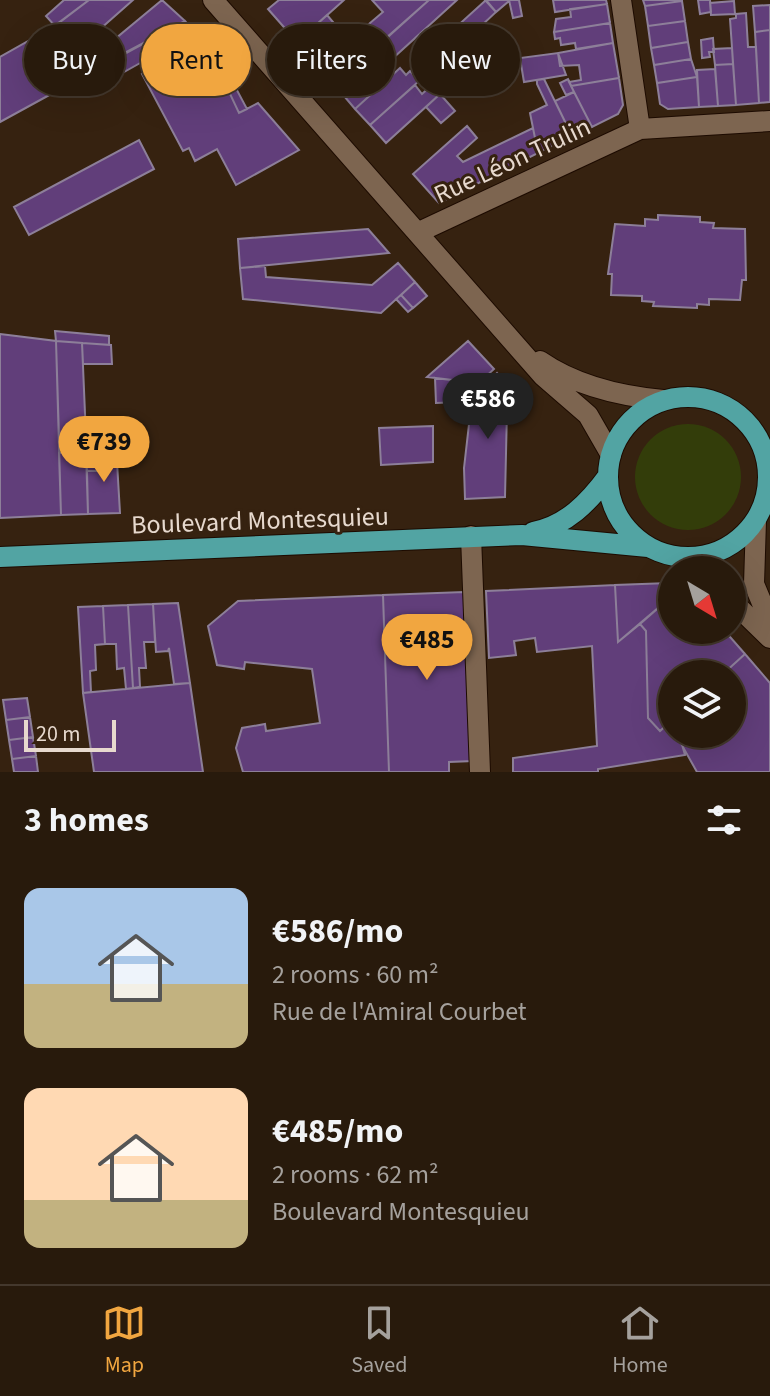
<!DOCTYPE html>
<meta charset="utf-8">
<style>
:root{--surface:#281a0c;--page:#34271a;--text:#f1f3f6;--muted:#a5a19d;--line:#44382d;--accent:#f1a640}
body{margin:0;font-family:"Source Sans 3",sans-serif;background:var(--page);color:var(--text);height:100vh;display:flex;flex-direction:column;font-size:30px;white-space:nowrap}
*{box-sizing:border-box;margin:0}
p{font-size:26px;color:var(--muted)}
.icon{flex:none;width:44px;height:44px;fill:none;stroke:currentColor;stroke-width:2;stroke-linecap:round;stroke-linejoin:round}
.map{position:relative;height:772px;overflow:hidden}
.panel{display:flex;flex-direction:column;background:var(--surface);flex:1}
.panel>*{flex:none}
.guide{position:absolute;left:24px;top:24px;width:722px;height:72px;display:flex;gap:16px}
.needle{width:52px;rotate:142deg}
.controls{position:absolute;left:658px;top:556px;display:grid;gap:16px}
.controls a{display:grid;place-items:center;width:88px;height:88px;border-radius:50%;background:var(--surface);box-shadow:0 8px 32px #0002,0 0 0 2px var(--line);font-size:40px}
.scale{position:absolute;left:24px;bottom:20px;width:92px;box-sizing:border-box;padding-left:8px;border:4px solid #e7d9ce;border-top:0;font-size:22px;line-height:28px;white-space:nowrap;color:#e7d9ce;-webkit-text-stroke:6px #362210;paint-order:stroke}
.price{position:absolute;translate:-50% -68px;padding:0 18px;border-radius:28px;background:var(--accent);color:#111;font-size:26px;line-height:52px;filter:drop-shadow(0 2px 4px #0008)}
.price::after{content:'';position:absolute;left:50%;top:48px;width:24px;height:18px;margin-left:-12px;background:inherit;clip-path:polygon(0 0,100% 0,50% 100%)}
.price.active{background:#222;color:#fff}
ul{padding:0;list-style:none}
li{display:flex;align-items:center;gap:24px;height:200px;padding:0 24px}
li span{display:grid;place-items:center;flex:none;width:224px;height:160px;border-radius:16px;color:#555}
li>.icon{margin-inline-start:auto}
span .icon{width:96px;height:96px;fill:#fffc;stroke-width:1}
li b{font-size:34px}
h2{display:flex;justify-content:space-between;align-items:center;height:96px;padding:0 24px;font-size:34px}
.tag{padding:0 28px;border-radius:36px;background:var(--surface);box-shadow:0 8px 32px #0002,0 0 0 2px var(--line);font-size:28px;line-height:72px}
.tag.active{background:var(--accent);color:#111}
.dock{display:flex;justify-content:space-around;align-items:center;height:112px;border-top:2px solid var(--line);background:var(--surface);font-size:22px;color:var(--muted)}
.dock a{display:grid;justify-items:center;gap:4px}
.dock .active{color:var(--accent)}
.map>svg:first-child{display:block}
</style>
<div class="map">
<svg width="770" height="772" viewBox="0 0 770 772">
<rect width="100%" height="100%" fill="#362210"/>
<path fill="#333d0a" d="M635 477a53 53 0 1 1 106 0a53 53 0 1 1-106 0Z"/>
<path fill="#613e7a" stroke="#8d7f99" stroke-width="2" d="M 64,0 L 89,0 L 55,26 L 46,16 Z
M 89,0 L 133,0 L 74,52 L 53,27 Z
M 162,0 L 185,21 L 119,56 L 109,44 Z
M 279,0 L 344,0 L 297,42 L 268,9 Z
M 372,0 L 429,0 L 334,84 L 297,42 L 327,15 L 349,41 L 383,12 Z
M 429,0 L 457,0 L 392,59 L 379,45 Z
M 485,0 L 509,0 L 509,1 L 496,12 Z
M 486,0 L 496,12 L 465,41 L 454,29 Z
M 519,0 L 522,16 L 513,18 L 509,0 Z
M 553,0 L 606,0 L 607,4 L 555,12 Z
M 643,0 L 682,0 L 682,1 L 645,6 Z
M 698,0 L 710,0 L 711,12 L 700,14 Z
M 682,1 L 685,21 L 648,26 L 645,6 Z
M 734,1 L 735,14 L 711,15 L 710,3 Z
M 607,4 L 610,23 L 554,32 L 556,19 L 571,17 L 570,9 Z
M 770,5 L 770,30 L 755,32 L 753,6 Z
M 746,13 L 748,47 L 756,47 L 759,103 L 736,105 L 730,19 L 736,18 L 736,14 Z
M 185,21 L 202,41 L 166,62 L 158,53 L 101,85 L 93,71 Z
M 685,21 L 688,42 L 651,48 L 648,26 Z
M 610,23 L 613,43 L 576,49 L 575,43 L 561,45 L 560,38 L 555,39 L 554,32 Z
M 53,27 L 68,44 L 37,64 L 53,93 L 0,122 L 0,57 Z
M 770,30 L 770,102 L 759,103 L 755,32 Z
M 713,38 L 714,52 L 709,52 L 710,57 L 702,58 L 701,40 Z
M 202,41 L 223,64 L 220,66 L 226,75 L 222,77 L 239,113 L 258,103 L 299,150 L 236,185 L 217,149 L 195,161 L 189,148 L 183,151 L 142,74 Z
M 688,42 L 691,59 L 654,65 L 651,48 Z
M 613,43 L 619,78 L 571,86 L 569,82 L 581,80 L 579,65 L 560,66 L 558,53 Z
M 379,45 L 392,59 L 382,68 L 390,77 L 355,109 L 334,84 Z
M 732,48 L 733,64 L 715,65 L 713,49 Z
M 558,53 L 566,75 L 524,82 L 520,58 Z
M 691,59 L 697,77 L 657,83 L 654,65 Z
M 223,64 L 247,109 L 239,113 L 222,77 L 226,75 L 220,66 Z
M 733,64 L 736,105 L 718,106 L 715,65 Z
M 400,68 L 406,75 L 410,71 L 419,81 L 370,125 L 355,109 Z
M 715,69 L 718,106 L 699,107 L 697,70 Z
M 447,74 L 454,82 L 441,93 L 434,85 Z
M 697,77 L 699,107 L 668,109 L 660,104 L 657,83 Z
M 619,78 L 623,105 L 618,114 L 592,127 L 571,86 Z
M 544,79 L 572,136 L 538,153 L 530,113 L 547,105 L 537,84 L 537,80 Z
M 568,79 L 574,92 L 566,95 L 560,83 Z
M 433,84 L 440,94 L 386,143 L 370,125 L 415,85 L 422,94 Z
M 574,92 L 592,127 L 572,136 L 555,101 Z
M 440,94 L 455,111 L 441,123 L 426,107 Z
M 467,126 L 477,138 L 457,156 L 463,162 L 533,128 L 538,153 L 439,203 L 413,174 Z
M 139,140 L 154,169 L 29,235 L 14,207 Z
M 658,215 L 700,217 L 700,222 L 714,223 L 713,228 L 745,229 L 746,280 L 742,280 L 740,300 L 709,299 L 709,305 L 697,304 L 697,308 L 653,306 L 654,302 L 642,301 L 642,296 L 611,295 L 612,274 L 608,274 L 615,224 L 645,226 L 645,219 L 658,220 Z
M 368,229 L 389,253 L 240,268 L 238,239 Z
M 398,263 L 415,282 L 381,313 L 243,299 L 240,268 L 265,266 L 266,277 L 372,285 Z
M 415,282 L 427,296 L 413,308 L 401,295 Z
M 401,295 L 413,308 L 408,312 L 396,299 Z
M 55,331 L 109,336 L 109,345 L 56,341 Z
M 0,334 L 56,341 L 61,515 L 0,518 Z
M 56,341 L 82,343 L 86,437 L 59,437 Z
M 468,341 L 494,369 L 479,383 L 427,377 Z
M 82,343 L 111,345 L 112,364 L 83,364 Z
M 497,373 L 520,399 L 507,410 L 505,497 L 465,499 L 464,468 L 472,398 Z
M 435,378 L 459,381 L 460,402 L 436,403 Z
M 433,426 L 433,462 L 381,465 L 379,428 Z
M 115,431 L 116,445 L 100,446 L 100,471 L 87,471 L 85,433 Z
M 116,445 L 120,513 L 88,514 L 87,471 L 100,471 L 100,446 Z
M 80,452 L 86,452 L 88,514 L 61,515 L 59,453 Z
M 669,583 L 672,596 L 618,642 L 615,585 Z
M 615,585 L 618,642 L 640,624 L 646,631 L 648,718 L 660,731 L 672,720 L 672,734 L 679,734 L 685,755 L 598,769 L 598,772 L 513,772 L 513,758 L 597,746 L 592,646 L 537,652 L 535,638 L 514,641 L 516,655 L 489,658 L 486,591 Z
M 464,592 L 473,761 L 449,762 L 449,772 L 389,772 L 383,595 Z
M 383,595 L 389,772 L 243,772 L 236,748 L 242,728 L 265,724 L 266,731 L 320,723 L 312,669 L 245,662 L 244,669 L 217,665 L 208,626 L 238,601 Z
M 672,596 L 672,630 L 724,630 L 745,654 L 723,674 L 672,674 L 672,720 L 660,731 L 648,718 L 646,631 L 640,624 Z
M 178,603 L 190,683 L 174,684 L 169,648 L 168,651 L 156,652 L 153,604 Z
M 153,604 L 155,642 L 144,642 L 146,668 L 139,668 L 140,687 L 133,688 L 128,605 Z
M 128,605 L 133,688 L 126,689 L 124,668 L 117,669 L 116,644 L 105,644 L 103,606 Z
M 103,606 L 105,644 L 95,645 L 96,670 L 90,671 L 91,692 L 83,693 L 78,607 Z
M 745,654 L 770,683 L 770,772 L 697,772 L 679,740 L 697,739 L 701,734 L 732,734 L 732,674 L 723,674 Z
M 190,683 L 203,772 L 94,772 L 83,693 Z
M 27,698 L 30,717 L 6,720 L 3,700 Z
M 30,717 L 33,737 L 9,740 L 6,720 Z
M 679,734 L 701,734 L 697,739 L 679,740 Z
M 33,737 L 36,756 L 12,759 L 9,740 Z
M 36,756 L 38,772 L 14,772 L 12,759 Z"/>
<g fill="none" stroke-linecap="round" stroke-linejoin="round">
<defs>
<path id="minor" d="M 213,0 L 543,376 L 588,415 L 611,455
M 621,0 L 640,129
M 419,232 L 640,129 L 770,121
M 540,361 C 576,386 620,396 663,400
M 756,521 L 754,584 L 770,622
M 471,536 L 480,772
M 683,558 L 702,570
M 732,601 L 770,638"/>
<path id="major" d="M608 477a80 80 0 1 1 160 0a80 80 0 1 1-160 0Z
M 533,532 C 566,526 589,502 608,476
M 0,557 L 522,535 L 648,547"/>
</defs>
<use href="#minor" stroke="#1d0b00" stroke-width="22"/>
<use href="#major" stroke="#1d0b00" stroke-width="22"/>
<use href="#minor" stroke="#7d6550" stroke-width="20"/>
<use href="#major" stroke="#52a4a3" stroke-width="20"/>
</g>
<g text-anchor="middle" stroke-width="6" stroke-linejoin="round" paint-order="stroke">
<g font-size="26" fill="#e7d9ce" stroke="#362210">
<text transform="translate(512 160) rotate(-25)" y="9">Rue Léon Trulin</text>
<text transform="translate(260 520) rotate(-2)" y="9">Boulevard Montesquieu</text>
</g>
</g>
</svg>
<div class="controls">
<a><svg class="needle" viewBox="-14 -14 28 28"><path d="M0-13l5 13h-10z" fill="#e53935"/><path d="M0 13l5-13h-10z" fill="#a5a19d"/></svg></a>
<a><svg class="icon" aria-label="layers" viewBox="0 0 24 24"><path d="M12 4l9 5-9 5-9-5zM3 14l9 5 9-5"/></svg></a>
</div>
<div class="scale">20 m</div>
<b class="price active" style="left:488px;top:441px">€586</b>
<b class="price" style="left:104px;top:484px">€739</b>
<b class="price" style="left:427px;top:682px">€485</b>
<div class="guide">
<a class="tag">Buy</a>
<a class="tag active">Rent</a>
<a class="tag">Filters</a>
<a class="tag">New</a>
</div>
</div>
<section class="panel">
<h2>3 homes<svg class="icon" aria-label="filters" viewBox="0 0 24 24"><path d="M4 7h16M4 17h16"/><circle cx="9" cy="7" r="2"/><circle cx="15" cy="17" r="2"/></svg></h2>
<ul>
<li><span style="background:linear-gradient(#a9c7e8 60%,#c2b280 0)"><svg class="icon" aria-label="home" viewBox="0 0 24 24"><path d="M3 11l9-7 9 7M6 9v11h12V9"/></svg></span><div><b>€586/mo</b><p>2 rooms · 60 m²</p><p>Rue de l'Amiral Courbet</p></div></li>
<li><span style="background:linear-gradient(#ffd9b3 70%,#c2b280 0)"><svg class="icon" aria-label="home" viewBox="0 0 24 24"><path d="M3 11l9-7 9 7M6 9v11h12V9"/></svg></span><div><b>€485/mo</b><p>2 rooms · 62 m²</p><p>Boulevard Montesquieu</p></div></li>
</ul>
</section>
<nav class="dock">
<a class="active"><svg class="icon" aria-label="map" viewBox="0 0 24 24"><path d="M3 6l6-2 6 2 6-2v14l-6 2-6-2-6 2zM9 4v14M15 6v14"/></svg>Map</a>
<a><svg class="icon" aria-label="saved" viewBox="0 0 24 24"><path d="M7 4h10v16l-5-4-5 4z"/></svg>Saved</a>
<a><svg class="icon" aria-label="home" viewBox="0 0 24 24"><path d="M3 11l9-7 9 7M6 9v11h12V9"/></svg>Home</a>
</nav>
